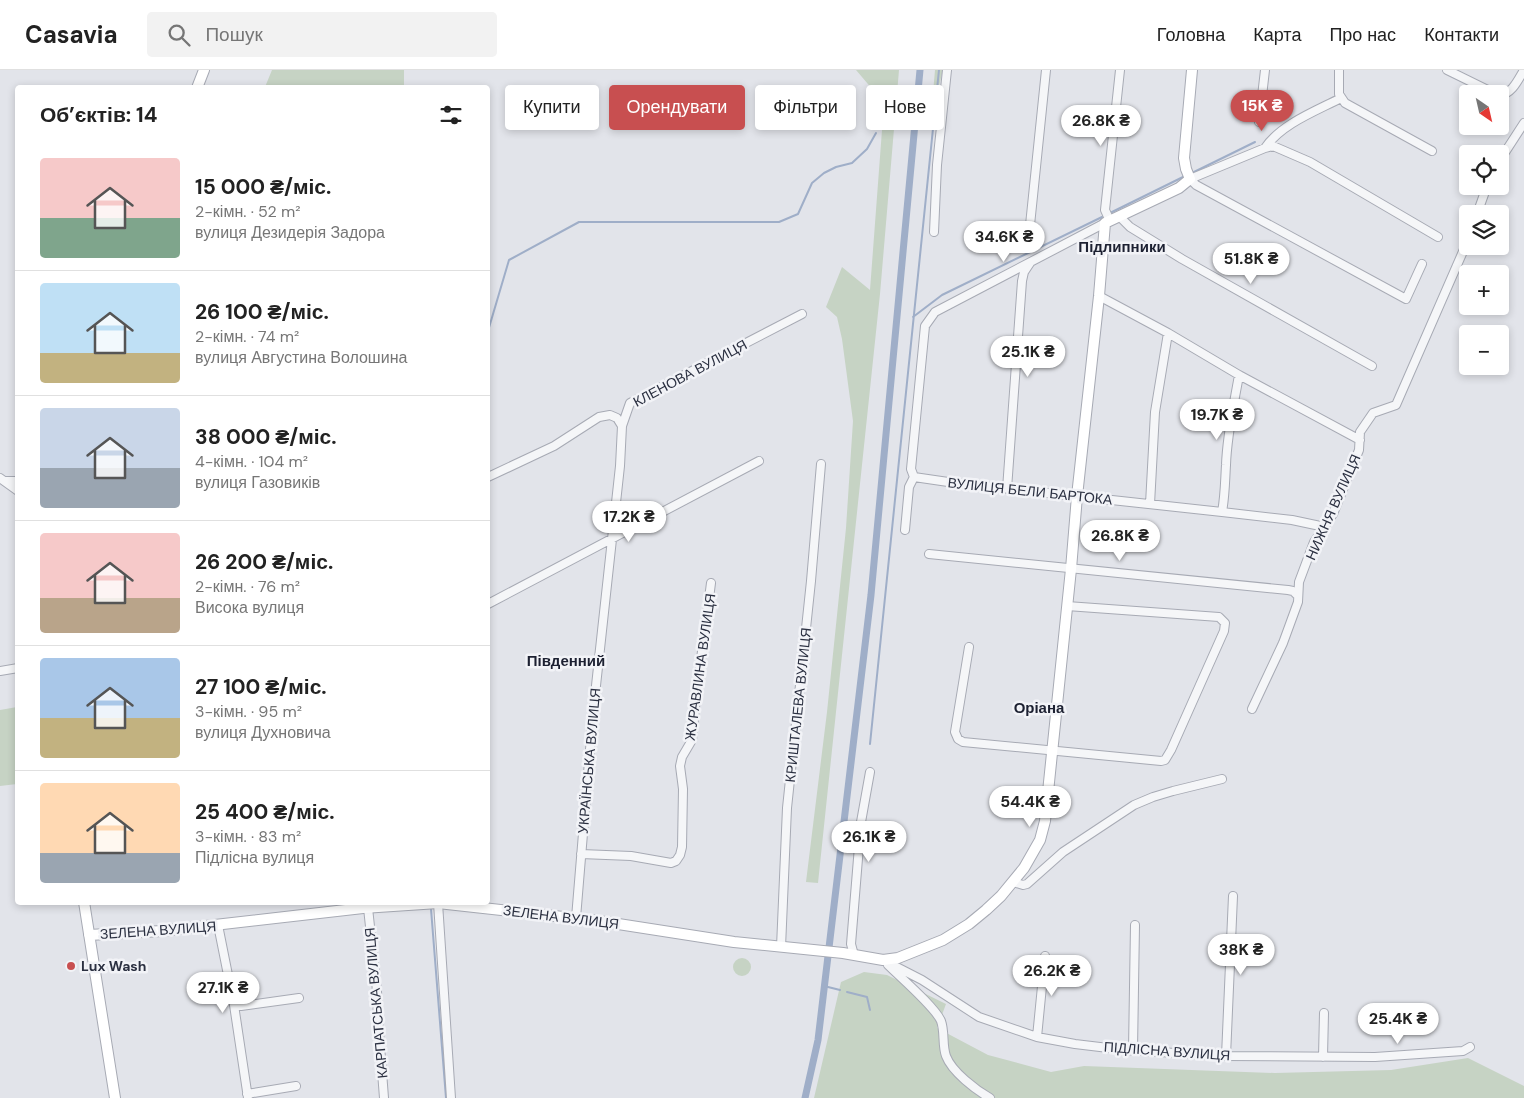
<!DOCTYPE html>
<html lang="uk">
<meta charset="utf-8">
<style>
:root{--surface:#fff;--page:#f2f2f2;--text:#222;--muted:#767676;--line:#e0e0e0;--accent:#c84f50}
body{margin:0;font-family:"DM Sans",sans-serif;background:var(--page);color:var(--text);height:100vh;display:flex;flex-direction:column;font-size:19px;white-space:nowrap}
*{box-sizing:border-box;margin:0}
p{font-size:16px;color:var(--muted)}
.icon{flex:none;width:28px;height:28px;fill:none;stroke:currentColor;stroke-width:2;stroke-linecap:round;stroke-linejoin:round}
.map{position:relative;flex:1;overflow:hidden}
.details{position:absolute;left:15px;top:15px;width:475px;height:820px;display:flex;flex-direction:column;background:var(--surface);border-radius:5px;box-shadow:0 2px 8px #0003}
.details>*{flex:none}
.top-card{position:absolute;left:505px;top:15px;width:475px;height:45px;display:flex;gap:10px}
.needle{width:32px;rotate:146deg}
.fabs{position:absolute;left:1459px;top:15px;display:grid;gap:10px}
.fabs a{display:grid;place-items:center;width:50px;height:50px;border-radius:5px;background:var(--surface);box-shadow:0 2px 8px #0003;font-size:25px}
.price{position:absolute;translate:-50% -42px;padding:0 11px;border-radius:18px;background:#fff;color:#222;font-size:16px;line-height:32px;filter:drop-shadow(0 1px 2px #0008)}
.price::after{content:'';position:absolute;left:50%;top:30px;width:15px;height:11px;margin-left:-8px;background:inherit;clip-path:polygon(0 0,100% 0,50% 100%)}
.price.active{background:var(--accent);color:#fff}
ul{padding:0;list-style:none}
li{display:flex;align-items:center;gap:15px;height:125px;padding:0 25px}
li+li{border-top:1px solid var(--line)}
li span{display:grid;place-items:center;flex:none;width:140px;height:100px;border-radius:5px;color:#555}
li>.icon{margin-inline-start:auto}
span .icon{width:60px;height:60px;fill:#fffc;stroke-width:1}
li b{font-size:21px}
h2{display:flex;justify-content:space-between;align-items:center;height:60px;padding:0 25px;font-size:21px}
.tag{padding:0 18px;border-radius:5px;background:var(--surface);box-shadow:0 2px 8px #0003;font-size:18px;line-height:45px}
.tag.active{background:var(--accent);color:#fff}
header{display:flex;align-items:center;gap:30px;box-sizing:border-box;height:70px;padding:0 25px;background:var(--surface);border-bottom:1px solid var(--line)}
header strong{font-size:24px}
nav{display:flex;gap:28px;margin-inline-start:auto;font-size:18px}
.search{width:350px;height:45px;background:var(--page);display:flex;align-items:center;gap:12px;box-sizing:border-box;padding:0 18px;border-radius:5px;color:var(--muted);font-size:19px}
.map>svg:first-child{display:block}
</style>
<header>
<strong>Casavia</strong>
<div class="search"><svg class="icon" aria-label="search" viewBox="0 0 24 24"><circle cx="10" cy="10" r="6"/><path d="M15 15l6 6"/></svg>Пошук</div>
<nav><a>Головна</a><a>Карта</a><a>Про нас</a><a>Контакти</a></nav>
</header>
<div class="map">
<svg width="1524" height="1028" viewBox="0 0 1524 1028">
<rect width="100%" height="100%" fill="#e2e4ea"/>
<path fill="#c6d3c4" d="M 272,0 L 404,0 L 404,17 L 265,17 Z
M 856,0 L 899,0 L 880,224 L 818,813 L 806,812 L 827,642 L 846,458 L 853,351 L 842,269 L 837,247 L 826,237 L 842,197 L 870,220 L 882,60 L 879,27 Z
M 935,0 L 943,0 L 936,28 L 933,23 Z
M 17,637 L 17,714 L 0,716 L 0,640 Z
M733 897a9 9 0 1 1 18 0a9 9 0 1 1-18 0Z
M 864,902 L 887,905 L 946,934 L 937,958 L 988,985 L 1051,1002 L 1084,996 L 1275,1003 L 1391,1000 L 1468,988 L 1524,1016 L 1524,1028 L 814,1028 L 841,912 Z"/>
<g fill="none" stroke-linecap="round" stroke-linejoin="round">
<path stroke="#9faec8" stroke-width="2" d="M 1194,102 L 1255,72
M 1112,142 L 1183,107
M 913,247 L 942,225 L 1102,147
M 488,261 L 509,190 L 579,152 L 779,152 L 798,144 L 812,113 L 824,103 L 836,97 L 852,93 L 867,79 L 876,63
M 870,674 L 939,0
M 431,839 L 446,1028
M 824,916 L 840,920
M 847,922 L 867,927 L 870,940"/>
<path stroke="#9faec8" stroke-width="7" d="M 805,1028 L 818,970 L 871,525 L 920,0"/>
<defs>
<path id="street" d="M 1339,0 L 1339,24 L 1345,33 L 1432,81
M 1447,0 L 1496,24
M 1500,25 C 1512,24 1518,10 1524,0
M 1341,28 C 1316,41 1281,54 1265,78 L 1190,109 L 1196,115 L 1406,229 L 1422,194
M 1259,52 L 1265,0
M 1265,78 L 1273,76 L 1310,92 L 1438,167
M 1500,90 L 1524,53
M 1477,144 L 1487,116
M 1119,146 L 1130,157 L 1182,189 L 1372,296
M 1110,151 L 1105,140 L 1120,0
M 1030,155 L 1046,0
M 934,162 L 937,95 L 947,0
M 1099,226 L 1168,263 L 1239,305 L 1360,370
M 488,407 L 554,376 L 599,347 L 610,345 L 617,348 L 622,356 L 630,333 L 802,244
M 914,407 L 955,413 L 1222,442 L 1292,450 L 1325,457
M 0,408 L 18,421
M 5,411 L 18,411
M 1007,419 L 1022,211 L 1024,202 L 1030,193
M 1150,434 L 1155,342 L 1168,263
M 1222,442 C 1225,426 1225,411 1226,395 C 1227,364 1234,334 1239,305
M 905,460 L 909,417 L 914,407 L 911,399 L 925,256 L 935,242 L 1105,153
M 929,484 L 1288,520 L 1293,521 L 1297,525
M 488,534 L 759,391
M 969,577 L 955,662 L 958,669 L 963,672 L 1161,691 L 1165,690 L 1171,680 L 1224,561 L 1225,553 L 1219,547 L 1067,536
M 0,601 L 18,598
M 1252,639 L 1283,573 L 1298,532 L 1299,512 L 1314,472 L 1333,444 L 1359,380 L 1360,362 L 1373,343 L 1396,335 L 1468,170
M 581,784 L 631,786 L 671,793 L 676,791 L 680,785 L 682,777 L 683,719 L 680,696 L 682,687 L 692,670 L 696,627 L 711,513
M 1013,812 L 1023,815 L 1027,814 L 1063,782 L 1134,735 L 1153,727 L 1173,721 L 1222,709
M 438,833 L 451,1028
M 368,838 L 377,921 L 378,949 L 384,1028
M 576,848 L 593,643 L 620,396 L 622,356
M 218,855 L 234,935 L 248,1028
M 781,877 L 787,738 L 811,511 L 821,394
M 854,885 L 851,874 L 861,752 L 870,702
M 883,890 L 922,910 L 979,947 L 1037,967 L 1075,974 L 1125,980 L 1226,986 L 1375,987 L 1463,981 L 1470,977
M 888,895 C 900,907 935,937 941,951 C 945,962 942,975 946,986 C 952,1002 976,1020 990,1028
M 234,935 L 241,936 L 299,928
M 1037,967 L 1045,886
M 1133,980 L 1135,855
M 1226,986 L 1233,826
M 1323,987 L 1324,943
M 247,1024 L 296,1016"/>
<path id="secondary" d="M 197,18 L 204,0
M 84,832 L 115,1028
M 89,865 L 162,861 L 363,838 L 438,833 L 599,851 L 734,872 L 843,883 L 883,890 L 898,888 L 943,870 L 969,854 L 986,840 L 1001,826 L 1024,798 L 1040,770 L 1045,751 L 1071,499 L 1077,426 L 1099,226 L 1105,153 L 1179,118 L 1190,109 L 1186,99 L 1184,88 L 1192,0"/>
</defs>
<use href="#street" stroke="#a7aab4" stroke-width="10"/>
<use href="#secondary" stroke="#a7aab4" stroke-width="12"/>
<use href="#street" stroke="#f5f6f8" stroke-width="8"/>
<use href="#secondary" stroke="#fff" stroke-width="10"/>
</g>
<circle fill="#c84f50" stroke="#f2f3f7" stroke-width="2" cx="71" cy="896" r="5"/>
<g text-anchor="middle" stroke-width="5" stroke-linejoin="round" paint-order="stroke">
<g font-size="14" fill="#2b3041" stroke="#f2f3f7">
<text transform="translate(690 303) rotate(-28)" y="5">КЛЕНОВА ВУЛИЦЯ</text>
<text transform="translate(1030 421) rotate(6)" y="5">ВУЛИЦЯ БЕЛИ БАРТОКА</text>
<text transform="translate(1333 437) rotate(-66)" y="5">НИЖНЯ ВУЛИЦЯ</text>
<text transform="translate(700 597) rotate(-82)" y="5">ЖУРАВЛИНА ВУЛИЦЯ</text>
<text transform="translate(798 635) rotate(-84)" y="5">КРИШТАЛЕВА ВУЛИЦЯ</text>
<text transform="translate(589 691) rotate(-85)" y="5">УКРАЇНСЬКА ВУЛИЦЯ</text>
<text transform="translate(561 847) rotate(7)" y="5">ЗЕЛЕНА ВУЛИЦЯ</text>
<text transform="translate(158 860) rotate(-4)" y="5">ЗЕЛЕНА ВУЛИЦЯ</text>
<text transform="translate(376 933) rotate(-95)" y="5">КАРПАТСЬКА ВУЛИЦЯ</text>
<text transform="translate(1167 981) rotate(4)" y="5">ПІДЛІСНА ВУЛИЦЯ</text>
</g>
<g font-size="14" font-weight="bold" fill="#2b3041" stroke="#f2f3f7" text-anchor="start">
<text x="81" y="901">Lux Wash</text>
</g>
<g font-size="15" font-weight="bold" fill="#1d2132" stroke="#f2f3f7">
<text x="1122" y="182">Підлипники</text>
<text x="566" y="596">Південний</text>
<text x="1039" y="643">Оріана</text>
</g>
</g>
</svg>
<div class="fabs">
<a><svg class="needle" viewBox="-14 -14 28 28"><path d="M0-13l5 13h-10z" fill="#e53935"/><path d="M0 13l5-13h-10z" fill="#767676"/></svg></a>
<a><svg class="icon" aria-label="locate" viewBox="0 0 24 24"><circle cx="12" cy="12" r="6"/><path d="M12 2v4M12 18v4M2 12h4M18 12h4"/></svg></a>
<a><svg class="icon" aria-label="layers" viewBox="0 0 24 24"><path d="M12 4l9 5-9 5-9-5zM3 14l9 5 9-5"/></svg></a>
<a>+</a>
<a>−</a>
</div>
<b class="price active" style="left:1262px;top:62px">15K ₴</b>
<b class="price" style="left:1101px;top:77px">26.8K ₴</b>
<b class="price" style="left:1004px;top:193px">34.6K ₴</b>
<b class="price" style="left:1251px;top:215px">51.8K ₴</b>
<b class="price" style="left:1028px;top:308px">25.1K ₴</b>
<b class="price" style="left:1217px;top:371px">19.7K ₴</b>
<b class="price" style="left:629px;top:473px">17.2K ₴</b>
<b class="price" style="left:1120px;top:492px">26.8K ₴</b>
<b class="price" style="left:1030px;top:758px">54.4K ₴</b>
<b class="price" style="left:869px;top:793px">26.1K ₴</b>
<b class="price" style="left:1241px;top:906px">38K ₴</b>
<b class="price" style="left:1052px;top:927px">26.2K ₴</b>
<b class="price" style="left:223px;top:944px">27.1K ₴</b>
<b class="price" style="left:1398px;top:975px">25.4K ₴</b>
<div class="top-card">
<a class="tag">Купити</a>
<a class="tag active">Орендувати</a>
<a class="tag">Фільтри</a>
<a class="tag">Нове</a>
</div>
<section class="details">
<h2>Об’єктів: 14<svg class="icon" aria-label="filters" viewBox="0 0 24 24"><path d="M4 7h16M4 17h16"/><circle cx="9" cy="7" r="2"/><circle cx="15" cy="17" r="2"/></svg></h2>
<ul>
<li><span style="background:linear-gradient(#f6c9c9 60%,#7fa58c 0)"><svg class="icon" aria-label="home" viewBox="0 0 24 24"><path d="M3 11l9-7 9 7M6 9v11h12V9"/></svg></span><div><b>15 000 ₴/міс.</b><p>2-кімн. · 52 m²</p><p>вулиця Дезидерія Задора</p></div></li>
<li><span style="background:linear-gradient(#bfe0f5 70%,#c2b280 0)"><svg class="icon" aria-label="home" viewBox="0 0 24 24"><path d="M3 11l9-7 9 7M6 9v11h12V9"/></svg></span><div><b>26 100 ₴/міс.</b><p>2-кімн. · 74 m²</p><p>вулиця Августина Волошина</p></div></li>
<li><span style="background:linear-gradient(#c9d6e8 60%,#9aa5b1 0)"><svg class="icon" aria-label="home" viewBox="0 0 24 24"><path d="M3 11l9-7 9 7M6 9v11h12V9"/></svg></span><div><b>38 000 ₴/міс.</b><p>4-кімн. · 104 m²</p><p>вулиця Газовиків</p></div></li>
<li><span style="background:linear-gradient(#f6c9c9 65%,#b9a48a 0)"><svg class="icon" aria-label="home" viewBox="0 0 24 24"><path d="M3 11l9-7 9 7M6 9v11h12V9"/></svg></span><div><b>26 200 ₴/міс.</b><p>2-кімн. · 76 m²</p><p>Висока вулиця</p></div></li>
<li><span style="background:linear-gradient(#a9c7e8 60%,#c2b280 0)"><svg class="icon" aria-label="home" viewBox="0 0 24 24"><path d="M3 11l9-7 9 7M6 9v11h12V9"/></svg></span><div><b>27 100 ₴/міс.</b><p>3-кімн. · 95 m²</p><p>вулиця Духновича</p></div></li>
<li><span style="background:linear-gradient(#ffd9b3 70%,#9aa5b1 0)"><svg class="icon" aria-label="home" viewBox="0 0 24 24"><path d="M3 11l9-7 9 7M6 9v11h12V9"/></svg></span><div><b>25 400 ₴/міс.</b><p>3-кімн. · 83 m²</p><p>Підлісна вулиця</p></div></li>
</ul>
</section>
</div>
